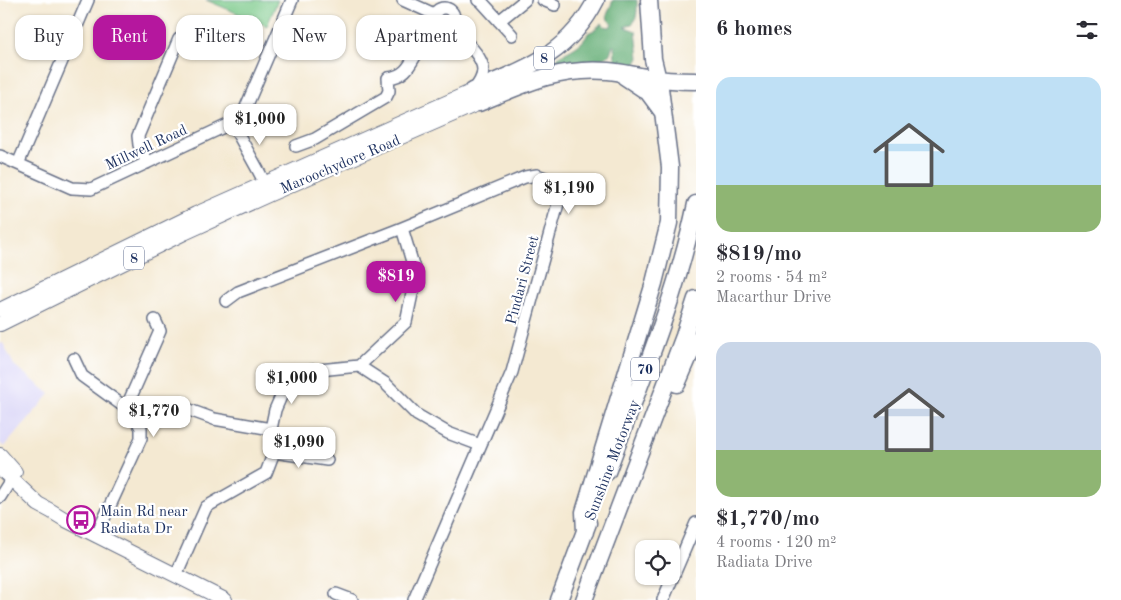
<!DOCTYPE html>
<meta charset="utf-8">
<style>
:root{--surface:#fff;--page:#f2f2f3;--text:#2b2b33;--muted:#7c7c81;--accent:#b5179e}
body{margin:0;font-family:"Old Standard TT",serif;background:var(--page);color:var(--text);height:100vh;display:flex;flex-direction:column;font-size:19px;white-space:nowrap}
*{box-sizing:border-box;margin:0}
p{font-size:16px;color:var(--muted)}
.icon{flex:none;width:28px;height:28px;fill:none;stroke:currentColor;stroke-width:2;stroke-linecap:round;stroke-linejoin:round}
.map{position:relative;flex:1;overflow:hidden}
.sheet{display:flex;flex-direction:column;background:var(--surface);width:425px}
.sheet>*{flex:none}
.guide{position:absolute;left:15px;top:15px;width:475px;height:45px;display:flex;gap:10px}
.fabs{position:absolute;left:635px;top:540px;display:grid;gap:10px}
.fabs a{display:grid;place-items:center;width:45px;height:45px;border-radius:10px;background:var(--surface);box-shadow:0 1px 4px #0004;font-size:25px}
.price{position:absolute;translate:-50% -42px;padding:0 11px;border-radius:10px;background:#fff;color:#222;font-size:16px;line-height:32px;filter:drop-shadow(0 1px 2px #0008)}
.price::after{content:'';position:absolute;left:50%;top:30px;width:15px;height:11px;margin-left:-8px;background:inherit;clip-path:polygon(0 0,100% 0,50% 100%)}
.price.active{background:var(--accent);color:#fff}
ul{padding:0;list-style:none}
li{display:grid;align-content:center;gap:10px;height:265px;padding:0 20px}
li span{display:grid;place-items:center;height:155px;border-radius:15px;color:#555}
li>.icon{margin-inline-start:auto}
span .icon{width:90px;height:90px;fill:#fffc;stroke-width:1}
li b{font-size:21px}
h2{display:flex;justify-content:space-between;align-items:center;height:60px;padding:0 20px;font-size:21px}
.chip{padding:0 18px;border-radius:15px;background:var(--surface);box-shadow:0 1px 4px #0004;font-size:18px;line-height:45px}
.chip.active{background:var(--accent);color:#fff}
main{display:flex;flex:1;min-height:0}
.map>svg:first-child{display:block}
</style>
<main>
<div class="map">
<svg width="696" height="600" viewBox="0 0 696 600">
<rect width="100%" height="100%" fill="#fff"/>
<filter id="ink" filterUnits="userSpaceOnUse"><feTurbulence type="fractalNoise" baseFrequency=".02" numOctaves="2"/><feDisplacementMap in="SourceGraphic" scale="10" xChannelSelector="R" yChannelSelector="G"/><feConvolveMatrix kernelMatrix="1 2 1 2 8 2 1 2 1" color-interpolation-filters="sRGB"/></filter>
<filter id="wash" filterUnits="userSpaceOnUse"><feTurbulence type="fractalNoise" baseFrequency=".0096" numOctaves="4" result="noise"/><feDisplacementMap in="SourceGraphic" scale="20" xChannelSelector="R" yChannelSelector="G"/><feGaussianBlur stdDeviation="1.12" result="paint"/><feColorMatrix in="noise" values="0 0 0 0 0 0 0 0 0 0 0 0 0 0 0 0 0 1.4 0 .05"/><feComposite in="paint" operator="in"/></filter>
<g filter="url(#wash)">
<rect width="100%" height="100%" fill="#f4e9d2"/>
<path fill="#dad6f7" d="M 3,343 L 14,365 L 50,394 L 4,447 L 0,443 L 0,344 Z"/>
<path fill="#7ac989" stroke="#4a7c74" d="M 206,0 L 278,0 L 267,26 Z"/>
<path fill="#63ad75" stroke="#3f6e6a" d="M 613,0 L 637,0 C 637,6 638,18 633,23 C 631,25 628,25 625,27 L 636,31 L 639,58 L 635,65 L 616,61 L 615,58 L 614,46 L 613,45 C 610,51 612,54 605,58 L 554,66 L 551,70 L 535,73 L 533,71 L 552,59 L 554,61 L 557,61 L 558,57 C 568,51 584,45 588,33 L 594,30 L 602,23 L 604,26 L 610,27 L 612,23 L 608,20 L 607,15 Z"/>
</g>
<g filter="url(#ink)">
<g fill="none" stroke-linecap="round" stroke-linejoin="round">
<defs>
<path id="minor" d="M 403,0 L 434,14
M 478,0 L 481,1 L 512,35
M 543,0 L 555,5
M434 18a10 10 0 1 1 20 0a10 10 0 1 1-20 0Z
M 499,21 L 525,0
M 449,27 C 460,36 483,55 483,70 C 483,77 478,85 473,91
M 232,123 L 258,170 L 268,189
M 296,146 L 315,139 L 386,97 L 389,91 L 388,78 C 409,76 411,60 422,45 C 427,39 432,33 438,26
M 0,156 L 72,188 L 91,189 L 232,123 L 243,114 L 292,0
M 147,163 L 139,145 L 138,136 L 179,39
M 18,164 L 88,0
M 226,301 L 238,292 L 402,228 L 525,177 L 537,175 L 548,179 L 558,188 L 559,200 L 512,372 L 414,600
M 74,359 L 82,376 L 133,413 L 141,428 L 141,438 L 132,458 L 96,536
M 359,366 L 406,322 L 416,275 L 402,228
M 173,404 L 214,419 L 271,429
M 126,408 L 160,331 L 155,320
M 274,452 L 327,460
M 0,497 L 15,473
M 176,575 L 206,507 L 266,473 L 274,452 L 271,429 L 275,410 L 285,387 L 309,371 L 359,366 L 385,383 L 417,415 L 448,433 L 480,445
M 336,594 L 352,600
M 663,600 L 696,523"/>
<path id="major" d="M 0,310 L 196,214 L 473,91
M 0,324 L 184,233 L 270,194 L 479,103
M 0,455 L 15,472
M 0,468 L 38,504 L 51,511 L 64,519 L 225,600"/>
<path id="highway" d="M 624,76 L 648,92 L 662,111
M 473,91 C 526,68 568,55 596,0
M 479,103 C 524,84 558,67 608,71 C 621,72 633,75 646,77 C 662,80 680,81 696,81
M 677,384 L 696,340
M 607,472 C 640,383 677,296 696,204
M 585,532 L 584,512 L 654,283 L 669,223 L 670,167 L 660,88 L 653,59 L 649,0
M 559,600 L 588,523
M 584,600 L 684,336 L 696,299"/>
</defs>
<use href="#minor" stroke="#677087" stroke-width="14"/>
<use href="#major" stroke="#677087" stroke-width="16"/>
<use href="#highway" stroke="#677087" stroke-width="19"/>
<use href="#minor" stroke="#fff" stroke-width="11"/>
<use href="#major" stroke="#fff" stroke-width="14"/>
<use href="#highway" stroke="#fff" stroke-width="16"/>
</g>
</g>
<defs>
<symbol id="bus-ring" viewBox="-11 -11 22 22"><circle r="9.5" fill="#fff" stroke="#b5179e" stroke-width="1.5"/><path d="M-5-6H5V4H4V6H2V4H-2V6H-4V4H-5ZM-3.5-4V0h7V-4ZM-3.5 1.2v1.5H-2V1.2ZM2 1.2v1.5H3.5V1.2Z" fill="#b5179e"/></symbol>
</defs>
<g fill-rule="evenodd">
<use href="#bus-ring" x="65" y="504" width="32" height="32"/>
</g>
<g text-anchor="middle" stroke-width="4.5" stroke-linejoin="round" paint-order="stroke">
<g fill="#fff" stroke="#5f6d8e" stroke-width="1">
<rect x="534" y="46.5" width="20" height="23" rx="4"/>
<rect x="124" y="246.5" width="20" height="23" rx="4"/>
<rect x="631" y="357.5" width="28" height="23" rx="4"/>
</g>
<g font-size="14" font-weight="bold" fill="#1b2f5e">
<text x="544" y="63">8</text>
<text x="134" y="263">8</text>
<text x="645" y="374">70</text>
</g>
<g font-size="15" fill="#1b2f5e" stroke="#fff">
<text transform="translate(146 147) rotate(-25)" y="5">Millwell Road</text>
<text transform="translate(340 164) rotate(-23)" y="5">Maroochydore Road</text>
<text transform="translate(522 280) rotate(-75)" y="5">Pindari Street</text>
<text transform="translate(612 460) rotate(-69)" y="5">Sunshine Motorway</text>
</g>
<g font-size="15" fill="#1b2f5e" stroke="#fff" text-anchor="start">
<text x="100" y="516">Main Rd near<tspan x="100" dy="17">Radiata Dr</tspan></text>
</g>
</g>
</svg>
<div class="fabs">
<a><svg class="icon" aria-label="locate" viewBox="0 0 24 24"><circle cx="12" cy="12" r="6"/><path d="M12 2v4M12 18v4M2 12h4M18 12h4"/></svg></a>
</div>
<b class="price" style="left:260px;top:146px">$1,000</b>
<b class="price" style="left:569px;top:215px">$1,190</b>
<b class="price active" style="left:396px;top:303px">$819</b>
<b class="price" style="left:292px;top:405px">$1,000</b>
<b class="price" style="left:154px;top:438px">$1,770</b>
<b class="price" style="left:299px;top:469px">$1,090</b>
<div class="guide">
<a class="chip">Buy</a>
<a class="chip active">Rent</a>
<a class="chip">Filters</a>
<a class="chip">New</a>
<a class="chip">Apartment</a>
</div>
</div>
<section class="sheet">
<h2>6 homes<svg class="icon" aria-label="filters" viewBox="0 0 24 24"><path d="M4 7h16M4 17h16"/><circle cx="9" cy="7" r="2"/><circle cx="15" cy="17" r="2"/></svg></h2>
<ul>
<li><span style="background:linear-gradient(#bfe0f5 70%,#8fb573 0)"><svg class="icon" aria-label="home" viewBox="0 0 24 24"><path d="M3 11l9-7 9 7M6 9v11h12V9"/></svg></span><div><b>$819/mo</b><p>2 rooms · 54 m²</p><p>Macarthur Drive</p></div></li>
<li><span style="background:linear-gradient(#c9d6e8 70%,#8fb573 0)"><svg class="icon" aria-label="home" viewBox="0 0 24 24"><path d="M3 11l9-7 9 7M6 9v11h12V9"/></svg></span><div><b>$1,770/mo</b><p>4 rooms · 120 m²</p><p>Radiata Drive</p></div></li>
</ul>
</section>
</main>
